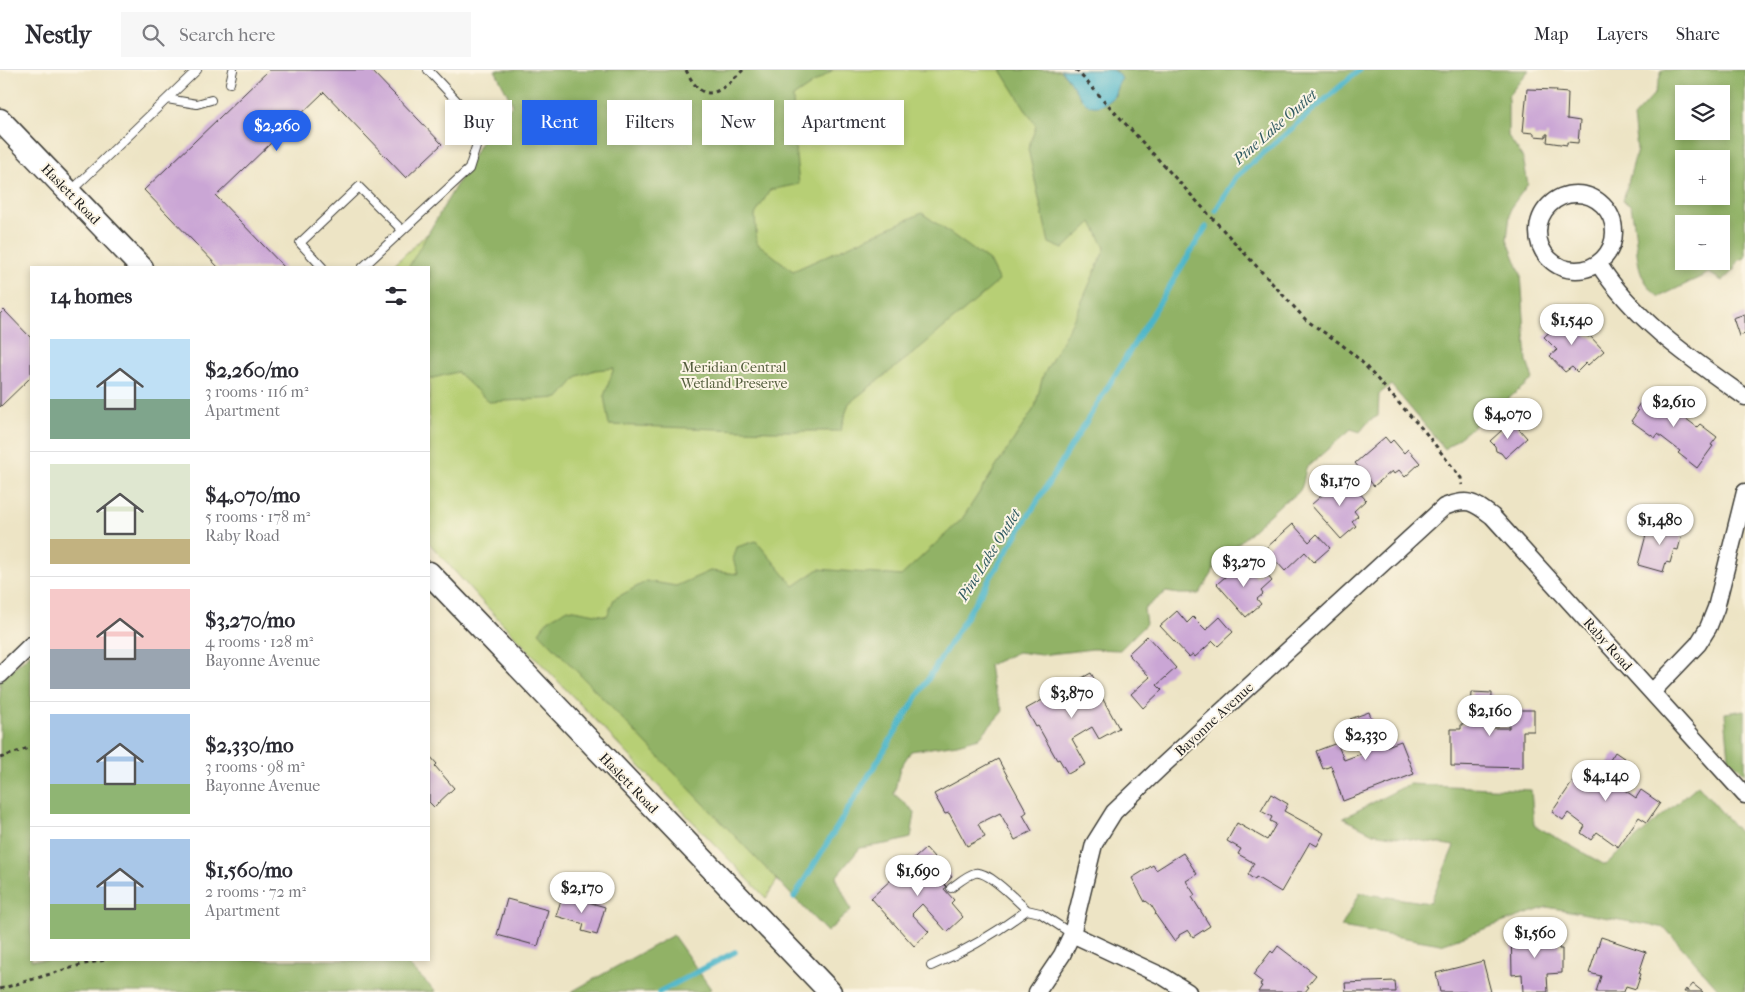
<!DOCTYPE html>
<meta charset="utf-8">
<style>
:root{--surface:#fff;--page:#f7f7f7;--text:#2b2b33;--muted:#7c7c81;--line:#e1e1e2;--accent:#2563eb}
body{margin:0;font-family:"IM FELL French Canon",serif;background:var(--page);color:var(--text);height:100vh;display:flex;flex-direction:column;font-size:19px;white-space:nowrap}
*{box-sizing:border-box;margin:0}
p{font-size:16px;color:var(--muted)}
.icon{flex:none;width:28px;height:28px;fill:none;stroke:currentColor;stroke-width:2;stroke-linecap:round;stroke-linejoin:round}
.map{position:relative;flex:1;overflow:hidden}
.drawer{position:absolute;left:30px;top:196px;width:400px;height:695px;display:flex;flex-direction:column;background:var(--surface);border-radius:0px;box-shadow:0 2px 8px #0003}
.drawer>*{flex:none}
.guide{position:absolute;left:445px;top:30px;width:475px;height:45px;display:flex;gap:10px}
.buttons{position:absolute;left:1675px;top:15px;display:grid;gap:10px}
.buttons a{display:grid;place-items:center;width:55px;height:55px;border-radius:0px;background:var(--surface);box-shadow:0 2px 8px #0003;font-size:25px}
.price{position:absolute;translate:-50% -42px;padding:0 11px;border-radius:18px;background:#fff;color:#222;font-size:16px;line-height:32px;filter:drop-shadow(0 1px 2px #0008)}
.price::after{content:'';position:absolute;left:50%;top:30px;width:15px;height:11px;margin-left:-8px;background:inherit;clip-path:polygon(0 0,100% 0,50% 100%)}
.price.active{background:var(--accent);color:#fff}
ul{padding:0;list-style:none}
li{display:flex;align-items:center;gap:15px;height:125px;padding:0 20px}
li+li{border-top:1px solid var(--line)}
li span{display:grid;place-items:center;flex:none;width:140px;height:100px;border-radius:0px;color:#555}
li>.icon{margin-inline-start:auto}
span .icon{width:60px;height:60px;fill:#fffc;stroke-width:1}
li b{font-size:21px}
h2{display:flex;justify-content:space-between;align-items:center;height:60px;padding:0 20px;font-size:21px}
.chip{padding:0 18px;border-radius:0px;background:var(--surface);box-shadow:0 2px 8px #0003;font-size:18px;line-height:45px}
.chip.active{background:var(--accent);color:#fff}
header{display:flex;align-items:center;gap:30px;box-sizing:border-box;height:70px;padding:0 25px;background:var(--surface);border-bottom:1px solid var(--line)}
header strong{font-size:24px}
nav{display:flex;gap:28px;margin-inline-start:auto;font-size:18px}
.search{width:350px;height:45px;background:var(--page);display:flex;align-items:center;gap:12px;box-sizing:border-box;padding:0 18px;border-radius:0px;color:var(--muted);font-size:19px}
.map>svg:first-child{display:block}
</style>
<header>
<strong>Nestly</strong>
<div class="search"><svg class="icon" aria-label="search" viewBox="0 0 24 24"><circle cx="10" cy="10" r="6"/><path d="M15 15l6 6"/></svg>Search here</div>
<nav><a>Map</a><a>Layers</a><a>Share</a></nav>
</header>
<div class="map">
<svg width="1745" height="922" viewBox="0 0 1745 922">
<rect width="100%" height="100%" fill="#fcf5e5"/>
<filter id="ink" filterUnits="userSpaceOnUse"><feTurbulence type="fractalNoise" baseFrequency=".02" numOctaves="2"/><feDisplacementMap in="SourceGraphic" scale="10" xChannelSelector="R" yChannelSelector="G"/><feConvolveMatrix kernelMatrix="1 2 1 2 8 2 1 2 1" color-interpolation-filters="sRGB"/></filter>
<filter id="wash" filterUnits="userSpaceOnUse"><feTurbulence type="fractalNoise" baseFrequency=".0096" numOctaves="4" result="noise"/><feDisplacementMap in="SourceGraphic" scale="20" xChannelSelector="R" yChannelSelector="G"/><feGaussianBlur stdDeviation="1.12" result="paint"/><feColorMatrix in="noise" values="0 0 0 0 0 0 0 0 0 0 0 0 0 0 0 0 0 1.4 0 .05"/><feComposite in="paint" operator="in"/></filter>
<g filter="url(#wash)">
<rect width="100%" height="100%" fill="#ede4c5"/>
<path fill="#b7cf74" stroke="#6a7648" d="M 605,0 L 1334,0 L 1216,109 L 766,828 L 486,536 L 429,473 L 429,198 L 390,198 Z"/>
<path fill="#91b266" stroke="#566741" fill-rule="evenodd" d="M 495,0 L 833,0 L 793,27 L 794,68 L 799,114 L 770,120 L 755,145 L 757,173 L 793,201 L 922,143 L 989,191 L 999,211 L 915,282 L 849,333 L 840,361 L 771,361 L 609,355 L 604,326 L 614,298 L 595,300 L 578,306 L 559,328 L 489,332 L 457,302 L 429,309 L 429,198 L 408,198 L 490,57 L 513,35 Z
M 1001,0 L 1060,0 L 1073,14 L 1081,29 L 1115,26 L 1119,4 L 1112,0 L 1529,0 L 1508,26 L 1508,66 L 1523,88 L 1528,114 L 1511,137 L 1507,169 L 1521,204 L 1527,292 L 1533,309 L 1445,379 L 1391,315 L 1379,324 L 1378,346 L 1369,351 L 1360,362 L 1351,359 L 1306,398 C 1302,418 1303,423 1283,432 L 1214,496 L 1212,504 L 1199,524 L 1179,524 L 1166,522 L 1144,539 L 1146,554 L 1120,580 L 1093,579 L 1041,585 L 1018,582 L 989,595 L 992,615 L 1003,641 L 979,668 L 957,674 L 911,681 L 900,698 L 894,724 L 915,742 L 911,768 L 891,773 L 860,778 L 836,807 L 851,840 L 827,862 L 539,562 L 548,550 L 568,539 L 607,546 L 614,529 L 647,511 L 676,516 L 710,501 L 738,504 L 733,489 L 737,477 L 756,471 L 794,516 L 819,499 L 901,506 L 962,449 L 1035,337 L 1043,306 L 1077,243 L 1105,178 L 1092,152 L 1063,179 L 1049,173 L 1028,79 L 1036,56 Z
M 1662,0 L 1745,0 L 1745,188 L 1739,190 L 1733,201 L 1722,211 L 1709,203 L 1659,227 C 1639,209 1638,196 1636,171 C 1635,159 1633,147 1631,136 L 1623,131 L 1637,80 L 1633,47 L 1655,23 ZM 1684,24 L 1721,24 L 1721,61 L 1684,61 ZM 1684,89 L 1721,89 L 1721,126 L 1684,126 ZM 1684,154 L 1721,154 L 1721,191 L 1684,191 Z
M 31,583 L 31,890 L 404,890 L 436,922 L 0,922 L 0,610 Z
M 1745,640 L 1745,704 L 1729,688 L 1725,643 Z
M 1409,714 L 1531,720 L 1534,755 L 1605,795 L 1698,715 L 1745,769 L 1745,922 L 1721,922 L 1665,858 L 1547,837 L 1441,874 L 1341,857 L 1360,823 L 1430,833 L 1454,776 L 1373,763 L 1343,748 Z
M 673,865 L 711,919 L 706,922 L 571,922 Z"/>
<path fill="#4bb5c9" stroke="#346872" d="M 1060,0 L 1112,0 L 1119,4 L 1122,9 C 1115,16 1117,25 1111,29 C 1083,52 1077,14 1060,0 Z"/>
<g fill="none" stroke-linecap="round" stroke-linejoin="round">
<path stroke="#4bb5c9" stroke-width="5.5" d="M 1216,140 L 1236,107 L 1359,0
M 794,827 L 1206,157
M 659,922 L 735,882"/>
</g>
<g id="blocks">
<path fill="#caa6d5" d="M 269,0 L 371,0 L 442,74 L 406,108 L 324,22 L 216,126 L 285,198 L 219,198 L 144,120 Z
M 1527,19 L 1557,20 L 1556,22 L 1568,23 L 1567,49 L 1580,51 L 1578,73 L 1567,72 L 1567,75 L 1547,72 L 1548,64 L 1546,64 L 1546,67 L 1534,66 L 1534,63 L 1523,62 Z
M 4,240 L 31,268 L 31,307 L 0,337 L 0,244 Z
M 1745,244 L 1745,264 L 1739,266 L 1733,248 Z
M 1568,245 L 1588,267 L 1590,266 L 1604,281 L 1588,295 L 1586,293 L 1577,302 L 1572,297 L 1565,302 L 1550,286 L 1557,280 L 1544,267 Z
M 1652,321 L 1664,331 L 1666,328 L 1684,342 L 1681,345 L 1697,357 L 1700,354 L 1717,367 L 1711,375 L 1713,376 L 1697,398 L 1678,383 L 1680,381 L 1658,364 L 1655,368 L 1631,351 L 1638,341 L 1636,339 L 1645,326 L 1647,328 Z
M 1512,351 L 1527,368 L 1505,388 L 1501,383 L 1496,381 L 1495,376 L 1490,371 Z
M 1385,367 L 1390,373 L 1393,370 L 1404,383 L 1408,379 L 1420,393 L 1405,407 L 1399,400 L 1394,404 L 1392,401 L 1374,416 L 1355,393 Z
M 1344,406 L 1366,430 L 1354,441 L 1358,446 L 1352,451 L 1356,456 L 1341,469 L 1311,435 Z
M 1650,450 L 1683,460 L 1678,480 L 1674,479 L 1670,493 L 1666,492 L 1663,502 L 1638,495 Z
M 1293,454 L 1309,472 L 1317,464 L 1330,478 L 1314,492 L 1305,482 L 1285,501 L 1265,479 Z
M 1242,492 L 1257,508 L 1264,501 L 1272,511 L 1261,521 L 1263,524 L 1257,529 L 1261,534 L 1246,547 L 1217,514 Z
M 1177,541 L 1187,553 L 1193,547 L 1206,560 L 1220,547 L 1233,562 L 1218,576 L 1213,571 L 1195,587 L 1193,584 L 1189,587 L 1160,556 Z
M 1147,566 L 1176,598 L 1157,615 L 1162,620 L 1143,638 L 1131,624 L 1150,607 L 1128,584 Z
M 1091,603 L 1102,623 L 1100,624 L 1119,658 L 1099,669 L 1092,657 L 1072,669 L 1086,694 L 1068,704 L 1059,689 L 1057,690 L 1038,656 L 1036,657 L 1026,639 Z
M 1472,622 L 1492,623 L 1491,658 L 1509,658 L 1509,651 L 1513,652 L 1513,640 L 1534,640 L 1534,661 L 1523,661 L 1523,698 L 1451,696 L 1451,659 L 1461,659 L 1461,654 L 1466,654 L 1466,639 L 1471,639 Z
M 1369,642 L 1376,660 L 1380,659 L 1387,676 L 1401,671 L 1414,704 L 1343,731 L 1331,696 L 1323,699 L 1316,681 L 1337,673 L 1344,690 L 1363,683 L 1350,649 Z
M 1615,682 L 1634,695 L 1620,717 L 1636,728 L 1641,720 L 1660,733 L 1647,752 L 1639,747 L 1618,777 L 1597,762 L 1591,770 L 1581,763 L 1585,756 L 1568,743 L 1563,750 L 1552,742 L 1580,701 L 1591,708 L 1600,695 L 1605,698 Z
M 429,685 L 437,694 L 435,696 L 454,718 L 434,737 L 429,732 Z
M 998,689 L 1027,742 L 1023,745 L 1032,761 L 1015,770 L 1000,743 L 978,754 L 985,767 L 967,776 L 949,743 L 945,744 L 934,724 Z
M 1271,724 L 1288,734 L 1284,741 L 1324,763 L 1317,776 L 1310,772 L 1281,822 L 1256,807 L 1255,810 L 1248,805 L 1254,793 L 1238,784 L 1241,779 L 1227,771 L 1237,753 L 1267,770 L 1276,754 L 1270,751 L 1272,747 L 1261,741 Z
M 926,778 L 952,807 L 944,814 L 947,817 L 944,819 L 954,830 L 951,833 L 963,847 L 947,862 L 922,834 L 912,844 L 929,862 L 914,876 L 871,828 Z
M 1183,783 L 1197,804 L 1186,811 L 1195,825 L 1192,827 L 1210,856 L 1193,867 L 1188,860 L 1179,865 L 1179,867 L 1174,871 L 1155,844 L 1156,843 L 1151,835 L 1146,831 L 1145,832 L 1132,808 L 1153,795 L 1156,800 Z
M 562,827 L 577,832 L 578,829 L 605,837 L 597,865 L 582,861 L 584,854 L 556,846 Z
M 507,829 L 548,840 L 538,876 L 497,865 Z
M 1511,856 L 1525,856 L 1525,866 L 1559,865 L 1559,879 L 1562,879 L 1562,903 L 1547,904 L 1548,922 L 1523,922 L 1522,904 L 1512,905 Z
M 1601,867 L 1646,882 L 1639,903 L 1641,904 L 1636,919 L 1626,916 L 1624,922 L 1596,922 L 1601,906 L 1589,903 Z
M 1278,876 L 1316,905 L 1307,916 L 1309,917 L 1305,922 L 1258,922 L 1262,916 L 1260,915 L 1262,912 L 1253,905 L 1271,881 L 1273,883 Z
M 1483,891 L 1491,922 L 1440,922 L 1436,903 Z
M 1395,911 L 1396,922 L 1346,922 L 1345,913 Z
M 1693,914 L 1703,922 L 1684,922 L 1686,919 L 1687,921 Z"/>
</g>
</g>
<g filter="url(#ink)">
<use href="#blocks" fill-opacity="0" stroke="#3b3a35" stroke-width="1"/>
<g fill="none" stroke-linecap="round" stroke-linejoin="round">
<defs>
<path id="lane" d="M 230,13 L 233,0
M 167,29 L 197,34 L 211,30
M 71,121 L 197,0
M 323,198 L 300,173 L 359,117 L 402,160
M 362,198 L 469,99 L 482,58 L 428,0
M 951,818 C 958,813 967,805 975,803 C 988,800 1017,831 1027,840
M 931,896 C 966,881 996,863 1027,840 L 1040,843 L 1072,864"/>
<path id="street" d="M1538 162a38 38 0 1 1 76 0a38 38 0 1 1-76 0Z
M 1598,193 C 1634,250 1690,288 1745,327
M 0,605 L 31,575
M 1652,622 L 1698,574 L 1708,558 L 1716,538 L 1745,422
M 1072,864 L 1164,907 L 1188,922
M 1037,922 L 1062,885 L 1072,864 L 1094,774 L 1114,742 L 1160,698 L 1444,437 C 1468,428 1472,431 1492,446 L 1745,725"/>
<path id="secondary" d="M 0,50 L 142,198
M 429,503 L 830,922"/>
</defs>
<use href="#lane" stroke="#3b3a35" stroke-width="10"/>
<use href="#street" stroke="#3b3a35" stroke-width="19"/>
<use href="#secondary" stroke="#3b3a35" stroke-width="25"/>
<path stroke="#3b3a35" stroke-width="3" stroke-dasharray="4 4" stroke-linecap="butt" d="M 686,0 C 689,6 692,12 697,17 C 712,34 732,10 743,0
M 1076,0 L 1306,250 L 1341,274 L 1360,290 L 1425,362 L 1461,408 L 1462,415
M 0,688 L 31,677
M 0,919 L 84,894 L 105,890"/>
<use href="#lane" stroke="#fff" stroke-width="8"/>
<use href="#street" stroke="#fff" stroke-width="16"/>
<use href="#secondary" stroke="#fff" stroke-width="22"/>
</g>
</g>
<g text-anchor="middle" stroke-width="4" stroke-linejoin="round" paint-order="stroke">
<g font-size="14" fill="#1c1c1c" stroke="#fcf5e5">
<text transform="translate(71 124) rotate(46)" y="5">Haslett Road</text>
<text transform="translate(1608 574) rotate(48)" y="5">Raby Road</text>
<text transform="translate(1214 649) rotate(-43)" y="5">Bayonne Avenue</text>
<text transform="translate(629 713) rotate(46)" y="5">Haslett Road</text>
</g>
<g font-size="14" fill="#525b3b" stroke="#fcf5e5">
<text x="734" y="302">Meridian Central<tspan x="734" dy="16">Wetland Preserve</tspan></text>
</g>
<g font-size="15" font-style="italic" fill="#2f5961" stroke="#fcf5e5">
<text transform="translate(1275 57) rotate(-41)" y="5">Pine Lake Outlet</text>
<text transform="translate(989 485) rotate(-58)" y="5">Pine Lake Outlet</text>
</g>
</g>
</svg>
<div class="buttons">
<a><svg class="icon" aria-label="layers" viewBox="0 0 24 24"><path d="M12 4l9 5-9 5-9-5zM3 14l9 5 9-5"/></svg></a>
<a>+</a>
<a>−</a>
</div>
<b class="price active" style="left:277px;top:82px">$2,260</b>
<b class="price" style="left:1572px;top:276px">$1,540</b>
<b class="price" style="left:1674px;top:358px">$2,610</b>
<b class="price" style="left:1508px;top:370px">$4,070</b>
<b class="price" style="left:1340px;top:437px">$1,170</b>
<b class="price" style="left:1660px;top:476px">$1,480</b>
<b class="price" style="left:1244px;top:518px">$3,270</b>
<b class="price" style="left:1072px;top:649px">$3,870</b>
<b class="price" style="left:1490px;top:667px">$2,160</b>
<b class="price" style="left:1366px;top:691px">$2,330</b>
<b class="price" style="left:1606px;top:732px">$4,140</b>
<b class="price" style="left:918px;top:827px">$1,690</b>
<b class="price" style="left:582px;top:844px">$2,170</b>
<b class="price" style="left:1535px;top:889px">$1,560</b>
<div class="guide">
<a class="chip">Buy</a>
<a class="chip active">Rent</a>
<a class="chip">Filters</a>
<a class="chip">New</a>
<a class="chip">Apartment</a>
</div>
<section class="drawer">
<h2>14 homes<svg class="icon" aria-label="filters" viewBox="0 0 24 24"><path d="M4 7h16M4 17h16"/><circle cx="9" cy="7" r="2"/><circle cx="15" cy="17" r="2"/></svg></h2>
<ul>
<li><span style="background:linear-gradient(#bfe0f5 60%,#7fa58c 0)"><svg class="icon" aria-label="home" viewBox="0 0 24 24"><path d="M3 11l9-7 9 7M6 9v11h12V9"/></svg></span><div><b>$2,260/mo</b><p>3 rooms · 116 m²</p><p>Apartment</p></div></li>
<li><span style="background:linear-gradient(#dfe7d0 75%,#c2b280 0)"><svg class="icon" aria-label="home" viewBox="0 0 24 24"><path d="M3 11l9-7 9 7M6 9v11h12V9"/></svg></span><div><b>$4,070/mo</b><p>5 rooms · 178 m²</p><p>Raby Road</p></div></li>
<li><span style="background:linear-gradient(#f6c9c9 60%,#9aa5b1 0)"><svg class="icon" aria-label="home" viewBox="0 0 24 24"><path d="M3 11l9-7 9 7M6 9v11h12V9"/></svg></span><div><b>$3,270/mo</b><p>4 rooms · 128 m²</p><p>Bayonne Avenue</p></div></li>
<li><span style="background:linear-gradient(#a9c7e8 70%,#8fb573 0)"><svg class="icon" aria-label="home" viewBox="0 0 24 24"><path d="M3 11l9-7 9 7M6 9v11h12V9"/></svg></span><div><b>$2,330/mo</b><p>3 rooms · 98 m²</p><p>Bayonne Avenue</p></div></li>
<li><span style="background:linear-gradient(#a9c7e8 65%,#8fb573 0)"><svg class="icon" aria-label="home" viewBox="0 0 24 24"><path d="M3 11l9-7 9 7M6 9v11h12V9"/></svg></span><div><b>$1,560/mo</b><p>2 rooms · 72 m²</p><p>Apartment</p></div></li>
</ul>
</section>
</div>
